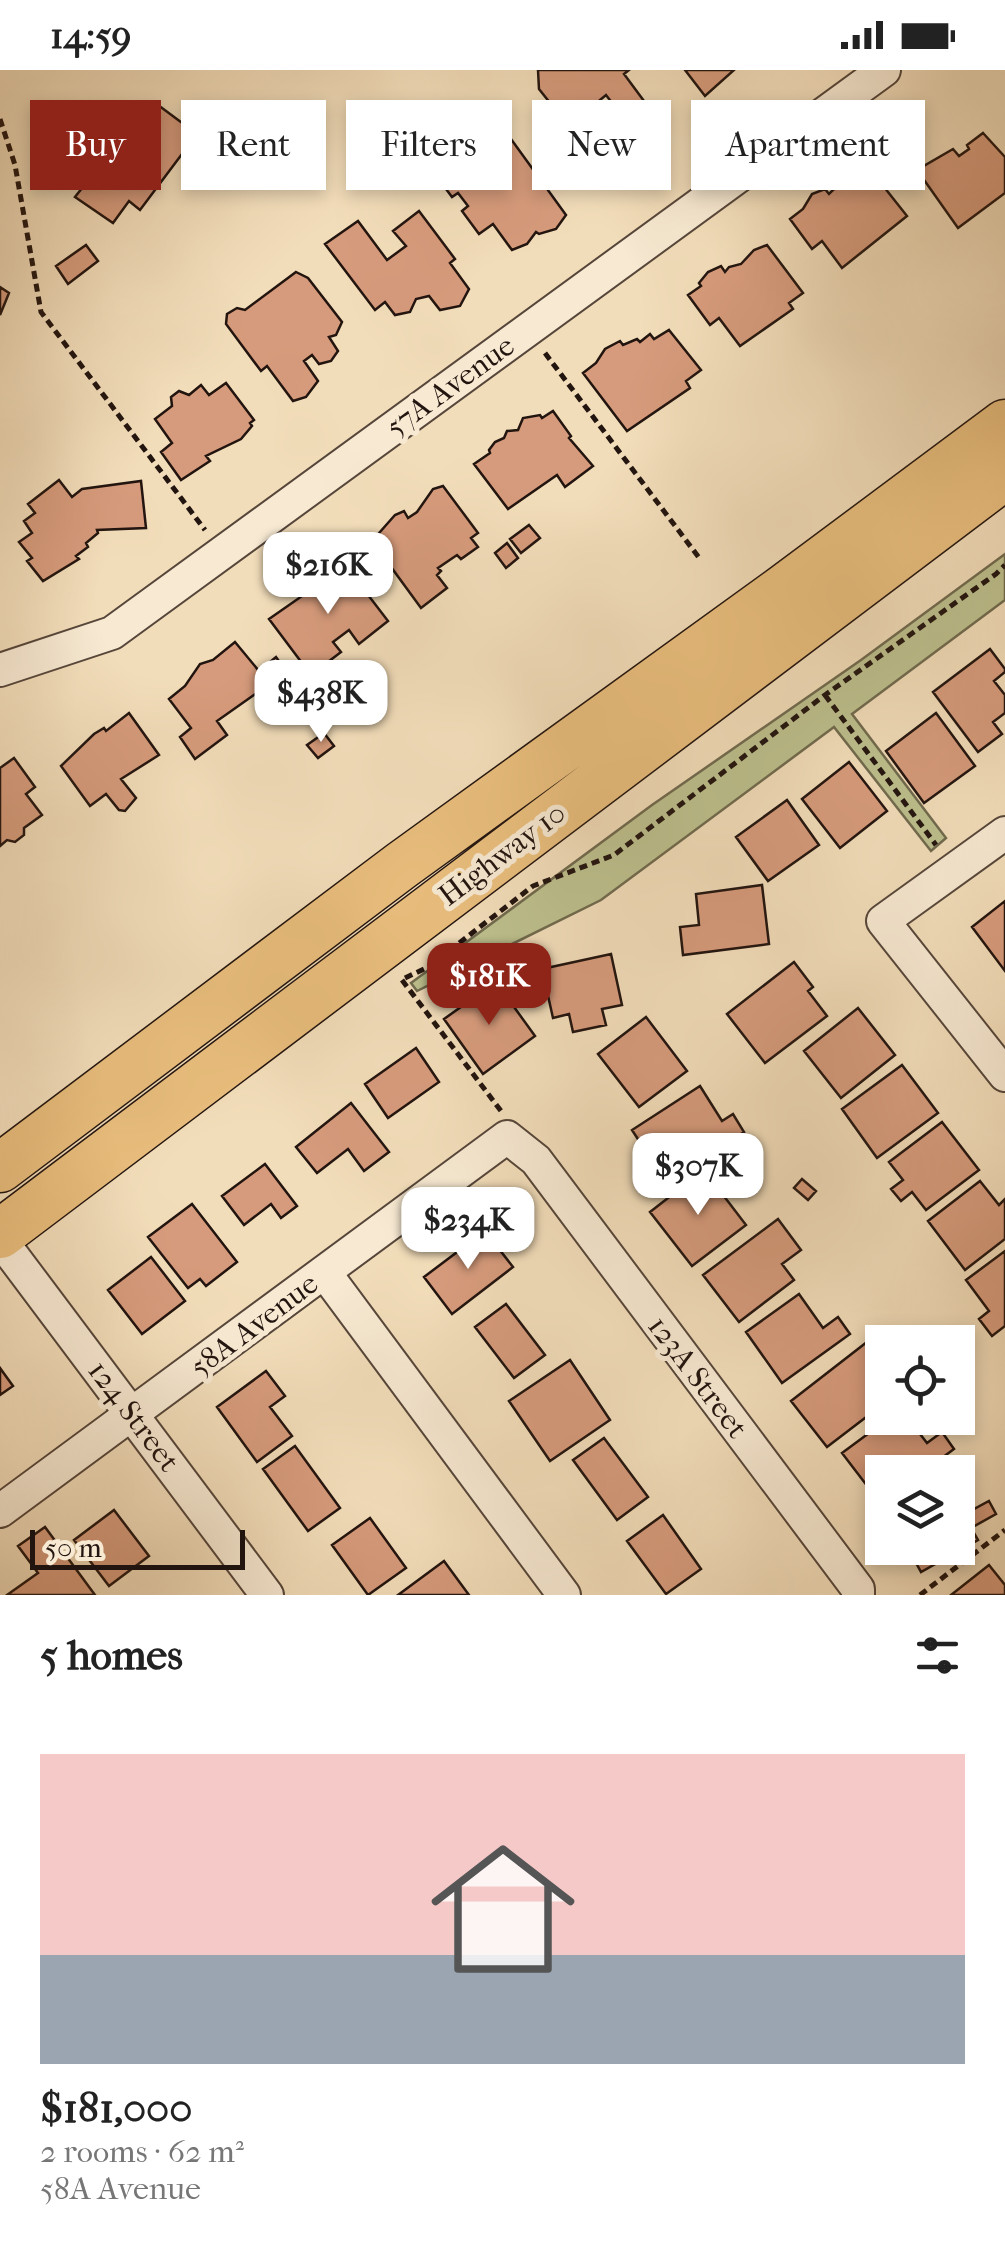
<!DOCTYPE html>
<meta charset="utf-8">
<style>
:root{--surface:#fff;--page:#f2f2f2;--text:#222;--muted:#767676;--accent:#8f2418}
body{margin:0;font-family:"IM FELL French Canon",serif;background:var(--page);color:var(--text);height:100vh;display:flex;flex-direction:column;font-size:38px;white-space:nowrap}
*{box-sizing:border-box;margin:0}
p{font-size:32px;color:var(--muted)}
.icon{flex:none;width:55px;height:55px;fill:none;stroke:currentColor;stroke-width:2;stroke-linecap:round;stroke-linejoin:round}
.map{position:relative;height:1525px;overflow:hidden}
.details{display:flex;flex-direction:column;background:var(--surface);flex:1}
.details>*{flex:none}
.banner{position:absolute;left:30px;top:30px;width:945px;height:90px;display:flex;gap:20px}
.controls{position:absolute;left:865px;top:1255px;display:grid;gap:20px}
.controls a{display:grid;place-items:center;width:110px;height:110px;border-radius:0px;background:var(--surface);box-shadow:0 5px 15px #0003;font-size:50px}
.scale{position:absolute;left:30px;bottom:25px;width:215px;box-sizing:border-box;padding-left:10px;border:5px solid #22140f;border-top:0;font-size:28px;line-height:35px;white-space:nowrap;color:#22140f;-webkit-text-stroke:8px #f7e9d2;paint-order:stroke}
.price{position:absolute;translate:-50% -85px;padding:0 22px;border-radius:20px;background:#fff;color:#222;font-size:32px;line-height:65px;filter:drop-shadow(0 2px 5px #0008)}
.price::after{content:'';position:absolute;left:50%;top:60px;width:30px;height:22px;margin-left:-15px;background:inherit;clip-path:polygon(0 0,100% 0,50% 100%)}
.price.current{background:var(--accent);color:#fff}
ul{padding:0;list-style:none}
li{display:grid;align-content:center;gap:20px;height:530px;padding:0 40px}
li span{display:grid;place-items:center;height:310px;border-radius:0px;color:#555}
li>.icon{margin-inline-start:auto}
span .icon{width:180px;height:180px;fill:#fffc;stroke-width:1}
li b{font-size:42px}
h2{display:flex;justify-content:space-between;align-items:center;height:120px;padding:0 40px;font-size:42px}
.chip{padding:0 35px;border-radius:0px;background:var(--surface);box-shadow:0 5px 15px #0003;font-size:35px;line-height:90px}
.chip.current{background:var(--accent);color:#fff}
.status{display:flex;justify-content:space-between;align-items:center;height:70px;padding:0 50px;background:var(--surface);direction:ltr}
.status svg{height:28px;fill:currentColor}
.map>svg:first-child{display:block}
</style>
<div class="status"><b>14:59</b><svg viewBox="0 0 49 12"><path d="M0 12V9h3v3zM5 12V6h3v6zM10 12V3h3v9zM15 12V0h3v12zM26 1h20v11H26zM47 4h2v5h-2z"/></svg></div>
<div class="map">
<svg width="1005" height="1525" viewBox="0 0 1005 1525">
<rect width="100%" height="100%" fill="#f2ddba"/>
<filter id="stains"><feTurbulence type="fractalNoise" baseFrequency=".002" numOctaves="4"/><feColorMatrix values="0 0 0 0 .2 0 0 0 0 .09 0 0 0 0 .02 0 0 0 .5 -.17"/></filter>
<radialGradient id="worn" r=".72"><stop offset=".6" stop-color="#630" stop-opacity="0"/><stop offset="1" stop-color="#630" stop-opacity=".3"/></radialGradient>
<path fill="#bdc08e" stroke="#706a4e" stroke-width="2.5" d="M 1005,484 L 1005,530 L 852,644 L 946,768 L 931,781 L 834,657 L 601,830 L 417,921 L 411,913 L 652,735 L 861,590 Z"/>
<path fill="#d69b7c" stroke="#22140f" stroke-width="2.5" d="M 538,0 L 629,0 L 624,4 L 644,31 L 623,47 L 606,25 L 594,35 L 596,44 L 620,84 L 604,99 L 594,104 L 564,63 L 570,58 L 539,19 Z
M 685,0 L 734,0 L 705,26 Z
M 158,35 L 197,64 L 140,140 L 129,131 L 113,153 L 75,127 L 102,93 L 83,80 L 98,58 L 116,71 L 137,39 L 150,47 Z
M 495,47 L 566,145 L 556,159 L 539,164 L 536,162 L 527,174 L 512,180 L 493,154 L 479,164 L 462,141 L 468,136 L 458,123 L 452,127 L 420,84 L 448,63 L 461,81 L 476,69 L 472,64 Z
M 983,63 L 1005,87 L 1005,123 L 958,158 L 917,100 L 953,79 L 959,86 L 969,79 L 967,75 Z
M 869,98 L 907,146 L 842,198 L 822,171 L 812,179 L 790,149 L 803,139 L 812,124 L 825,119 L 829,124 L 834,119 L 844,118 L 858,101 Z
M 419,141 L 455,189 L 450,193 L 469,219 L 460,236 L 440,240 L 429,226 L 416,229 L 410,242 L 395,245 L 385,232 L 375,240 L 325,174 L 358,151 L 387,190 L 406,176 L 393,161 Z
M 86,175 L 98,191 L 68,214 L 56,196 Z
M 767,175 L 803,223 L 789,233 L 793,239 L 740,276 L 719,248 L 710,255 L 688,225 L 701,216 L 699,213 L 708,202 L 721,196 L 725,202 L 729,197 L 741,194 L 754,180 Z
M 296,202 L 308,208 L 342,252 L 336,265 L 329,267 L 338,281 L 331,291 L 319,294 L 312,285 L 304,291 L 318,311 L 306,327 L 293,331 L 267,296 L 261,301 L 226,254 L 227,244 L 237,238 L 245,240 Z
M 0,217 L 9,223 L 0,245 Z
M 669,260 L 701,300 L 686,311 L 690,318 L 627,361 L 583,303 L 596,293 L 605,279 L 620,271 L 623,275 L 637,269 L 640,272 L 650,264 L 654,269 Z
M 226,313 L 254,350 L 250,353 L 252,356 L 241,369 L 206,386 L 210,391 L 181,410 L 161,382 L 172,373 L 155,349 L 172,336 L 171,327 L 179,321 L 189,325 L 201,315 L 209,325 Z
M 553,341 L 571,366 L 569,368 L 593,396 L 565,417 L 557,405 L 508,439 L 474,394 L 490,383 L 489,380 L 495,372 L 504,368 L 507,361 L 518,360 L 523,348 L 540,345 L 542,348 Z
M 59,410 L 72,427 L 82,419 L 141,411 L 146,458 L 97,460 L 98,463 L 86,473 L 88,477 L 76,486 L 79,489 L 43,511 L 27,491 L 32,488 L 19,472 L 32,463 L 24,451 L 35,443 L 28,434 Z
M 443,416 L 478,463 L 471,468 L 478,477 L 461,489 L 457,485 L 438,498 L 441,501 L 437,505 L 447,518 L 421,538 L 372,471 L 395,445 L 404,441 L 408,448 L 417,442 L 433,419 Z
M 529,455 L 540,468 L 521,483 L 510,469 Z
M 507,473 L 518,488 L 506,498 L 495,483 Z
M 342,491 L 388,551 L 359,574 L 349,560 L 333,572 L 341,582 L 311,605 L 269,549 L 315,517 L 312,512 L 319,503 Z
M 235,572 L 259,601 L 276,587 L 289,605 L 272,619 L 268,615 L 217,651 L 227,665 L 195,689 L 180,667 L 191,658 L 169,629 L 185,616 L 200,594 L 213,590 Z
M 990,579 L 1005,599 L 1005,602 L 994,611 L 1005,625 L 1005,643 L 993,652 L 1002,664 L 978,682 L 933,622 Z
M 129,643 L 159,685 L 121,709 L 136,728 L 125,741 L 119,740 L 106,724 L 90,736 L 61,696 L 94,664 L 104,658 L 106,661 Z
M 936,643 L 975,696 L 924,733 L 886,681 Z
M 324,663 L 334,676 L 318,688 L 307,675 Z
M 14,688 L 35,717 L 26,724 L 42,745 L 24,758 L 24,765 L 15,772 L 7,770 L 0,776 L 0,698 Z
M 849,692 L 887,741 L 840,778 L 802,729 Z
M 787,730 L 819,775 L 768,811 L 736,767 Z
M 762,815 L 769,874 L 683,885 L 680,857 L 699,855 L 696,824 Z
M 1005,831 L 1005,901 L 972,857 Z
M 611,884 L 622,935 L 602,939 L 606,955 L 573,962 L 569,944 L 553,948 L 542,899 Z
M 794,892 L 813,917 L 808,921 L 827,946 L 765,993 L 727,944 Z
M 496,912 L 535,966 L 483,1004 L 444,949 Z
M 858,938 L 895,985 L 841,1028 L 804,981 Z
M 646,947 L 687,1001 L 639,1037 L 598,984 Z
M 416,978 L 439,1012 L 388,1048 L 365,1014 Z
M 902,995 L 938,1043 L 877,1088 L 842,1039 Z
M 700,1016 L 722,1051 L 733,1044 L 744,1062 L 666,1112 L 632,1060 Z
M 351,1033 L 389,1082 L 364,1101 L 348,1079 L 317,1103 L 296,1077 Z
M 942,1052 L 979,1100 L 926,1140 L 912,1122 L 901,1131 L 891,1119 L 903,1110 L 889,1092 Z
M 265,1094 L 297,1136 L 281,1148 L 271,1134 L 244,1155 L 222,1126 Z
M 704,1100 L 746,1155 L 692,1196 L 650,1142 Z
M 802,1109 L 816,1121 L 808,1130 L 794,1118 Z
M 980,1111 L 999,1135 L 1005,1129 L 1005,1169 L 965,1200 L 928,1151 Z
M 192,1134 L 237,1192 L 206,1216 L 200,1209 L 188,1218 L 148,1167 Z
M 778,1149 L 801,1180 L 782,1194 L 794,1210 L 739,1252 L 703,1205 Z
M 485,1161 L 513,1197 L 452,1244 L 424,1207 Z
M 1005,1181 L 1005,1256 L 992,1266 L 979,1249 L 989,1241 L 966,1210 Z
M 151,1187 L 185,1231 L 142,1264 L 108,1220 Z
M 799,1224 L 823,1258 L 838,1247 L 850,1264 L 782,1313 L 746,1262 Z
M 506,1234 L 545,1285 L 514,1308 L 475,1257 Z
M 876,1265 L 883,1272 L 882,1286 L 869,1296 L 882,1313 L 882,1319 L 870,1328 L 878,1338 L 827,1377 L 791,1331 Z
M 570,1290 L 610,1350 L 550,1391 L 509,1331 Z
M 0,1298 L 13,1316 L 0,1325 Z
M 266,1301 L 285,1326 L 270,1337 L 292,1366 L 257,1392 L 217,1337 Z
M 910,1351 L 927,1373 L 942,1362 L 954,1379 L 923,1402 L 882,1402 L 881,1434 L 842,1383 L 884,1352 L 893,1363 Z
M 604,1368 L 648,1427 L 617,1450 L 573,1390 Z
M 295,1376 L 340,1438 L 308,1461 L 263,1399 Z
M 989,1431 L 996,1444 L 971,1458 L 978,1470 L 921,1502 L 908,1478 L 958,1478 L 958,1440 L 961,1446 Z
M 114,1440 L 149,1486 L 109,1516 L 74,1470 Z
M 663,1445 L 701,1499 L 666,1524 L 627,1471 Z
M 370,1448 L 406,1498 L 368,1525 L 332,1475 Z
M 45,1457 L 95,1525 L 7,1525 L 38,1503 L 18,1476 Z
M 444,1491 L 469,1525 L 398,1525 Z
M 989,1495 L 1005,1515 L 1005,1525 L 951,1525 Z"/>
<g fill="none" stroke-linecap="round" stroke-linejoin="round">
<defs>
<path id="minor" d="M 0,600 L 112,563 L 884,0
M 1005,763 L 883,851 L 1005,1005
M 0,1169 L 267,1525
M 325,1203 L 564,1525
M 0,1441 L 507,1067 L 536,1090 L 858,1519 L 858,1525"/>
<path id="highway" d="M 0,1098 L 402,795 L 785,518 L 1005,354
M 0,1164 L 1005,405"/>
</defs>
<use href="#minor" stroke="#56463a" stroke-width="36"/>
<use href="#highway" stroke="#22140f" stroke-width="51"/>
<path stroke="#22140f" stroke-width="5" stroke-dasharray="8 5" stroke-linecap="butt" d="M 0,49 L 15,95 L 41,242 L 205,460
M 545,283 L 700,489
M 825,625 L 936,775
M 405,908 L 428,897 L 533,816 L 614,785 L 825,625 L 996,504 L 1005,495
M 402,910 L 501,1041
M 920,1525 L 1005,1460"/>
<use href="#minor" stroke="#f7e9d2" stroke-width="32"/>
<use href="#highway" stroke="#e9be7d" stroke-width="48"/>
</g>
<g text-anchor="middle" stroke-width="10" stroke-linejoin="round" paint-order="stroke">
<g font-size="30" fill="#22140f" stroke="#f7e9d2">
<text transform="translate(450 316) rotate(-36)" y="10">57A Avenue</text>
<text transform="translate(502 784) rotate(-37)" y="10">Highway 10</text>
<text transform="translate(254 1255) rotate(-37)" y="10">58A Avenue</text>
<text transform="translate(698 1307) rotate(53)" y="10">123A Street</text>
<text transform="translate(134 1346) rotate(53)" y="10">124 Street</text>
</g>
</g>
<rect width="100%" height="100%" filter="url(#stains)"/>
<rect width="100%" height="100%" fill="url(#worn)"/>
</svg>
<div class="controls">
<a><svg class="icon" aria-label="locate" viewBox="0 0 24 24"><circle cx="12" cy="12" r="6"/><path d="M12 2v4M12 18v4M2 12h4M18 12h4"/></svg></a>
<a><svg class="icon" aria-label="layers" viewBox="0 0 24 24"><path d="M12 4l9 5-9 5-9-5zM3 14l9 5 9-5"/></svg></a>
</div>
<div class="scale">50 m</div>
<b class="price" style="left:328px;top:547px">$216K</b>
<b class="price" style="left:321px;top:675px">$438K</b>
<b class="price current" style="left:489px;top:958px">$181K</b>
<b class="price" style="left:698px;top:1148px">$307K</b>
<b class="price" style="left:468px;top:1202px">$234K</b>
<div class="banner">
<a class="chip current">Buy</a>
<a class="chip">Rent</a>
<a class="chip">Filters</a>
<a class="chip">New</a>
<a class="chip">Apartment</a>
</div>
</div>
<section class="details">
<h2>5 homes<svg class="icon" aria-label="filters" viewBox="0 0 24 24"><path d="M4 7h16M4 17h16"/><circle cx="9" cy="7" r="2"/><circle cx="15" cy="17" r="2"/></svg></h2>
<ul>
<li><span style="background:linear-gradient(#f6c9c9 65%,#9aa5b1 0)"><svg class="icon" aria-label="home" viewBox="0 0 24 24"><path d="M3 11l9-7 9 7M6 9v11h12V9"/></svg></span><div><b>$181,000</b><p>2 rooms · 62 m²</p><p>58A Avenue</p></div></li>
</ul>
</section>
